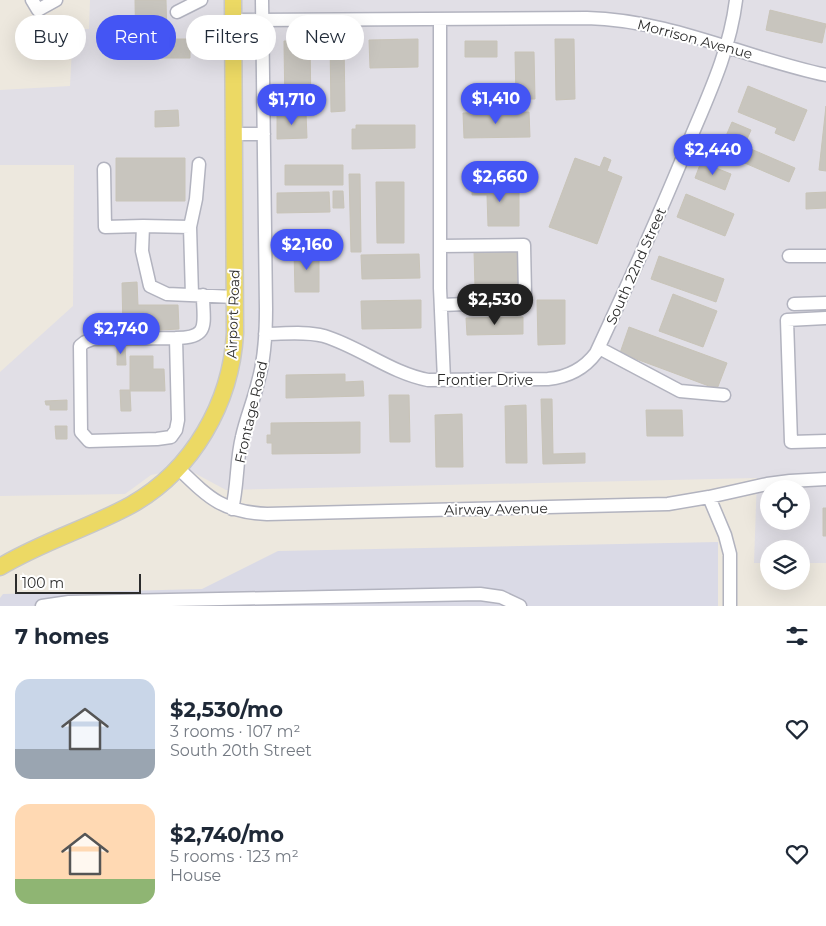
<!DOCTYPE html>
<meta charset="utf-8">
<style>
:root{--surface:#fff;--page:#f6f6f7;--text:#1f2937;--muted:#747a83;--accent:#4455f4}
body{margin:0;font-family:Montserrat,sans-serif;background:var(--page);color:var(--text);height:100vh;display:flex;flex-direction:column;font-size:19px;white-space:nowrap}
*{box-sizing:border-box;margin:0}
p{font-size:16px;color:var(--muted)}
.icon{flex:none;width:28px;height:28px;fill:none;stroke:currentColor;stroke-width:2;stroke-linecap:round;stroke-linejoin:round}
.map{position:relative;height:606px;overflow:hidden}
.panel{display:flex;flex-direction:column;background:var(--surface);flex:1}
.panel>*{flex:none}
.banner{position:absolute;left:15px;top:15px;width:500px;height:45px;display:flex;gap:10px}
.controls{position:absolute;left:760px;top:480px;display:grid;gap:10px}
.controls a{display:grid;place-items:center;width:50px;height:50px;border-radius:50%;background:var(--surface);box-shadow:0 5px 20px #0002;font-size:25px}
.scale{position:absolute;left:15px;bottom:12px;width:126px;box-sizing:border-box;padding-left:5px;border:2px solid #2c2c2c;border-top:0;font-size:14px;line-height:18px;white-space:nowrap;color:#2c2c2c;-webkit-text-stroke:4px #fff;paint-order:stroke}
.price{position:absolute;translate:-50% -42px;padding:0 11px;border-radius:18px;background:var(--accent);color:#fff;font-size:16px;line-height:32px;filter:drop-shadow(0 1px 2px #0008)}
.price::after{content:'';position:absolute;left:50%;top:30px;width:15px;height:11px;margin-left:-8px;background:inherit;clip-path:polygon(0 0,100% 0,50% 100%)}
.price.active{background:#222;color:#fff}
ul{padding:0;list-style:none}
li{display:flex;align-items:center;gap:15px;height:125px;padding:0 15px}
li span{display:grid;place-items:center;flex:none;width:140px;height:100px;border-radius:15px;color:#555}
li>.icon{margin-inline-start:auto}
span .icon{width:60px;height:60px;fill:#fffc;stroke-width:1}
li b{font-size:21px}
h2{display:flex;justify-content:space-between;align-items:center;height:60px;padding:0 15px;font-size:21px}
.chip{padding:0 18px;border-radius:22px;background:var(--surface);box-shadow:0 5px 20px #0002;font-size:18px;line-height:45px}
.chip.active{background:var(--accent);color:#fff}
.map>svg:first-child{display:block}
</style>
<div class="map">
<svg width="826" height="606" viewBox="0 0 826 606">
<rect width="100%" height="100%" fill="#ede8de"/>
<path fill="#e1dfe6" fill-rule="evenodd" d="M 90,0 L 826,0 L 826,563 L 801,563 L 801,549 L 769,549 L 769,563 L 754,563 L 757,478 L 226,490 L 185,468 L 151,475 L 125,494 L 0,496 L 0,372 L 73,306 L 74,165 L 0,165 L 0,90 L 70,86 L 73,29 L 89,29 ZM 769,489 L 801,489 L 801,521 L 769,521 Z"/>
<path fill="#dadae6" d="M 718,542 L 718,606 L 0,606 L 0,598 L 3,594 L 202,589 L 278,551 Z"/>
<path fill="#c8c5be" stroke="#c8c4b8" d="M 135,0 L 166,0 L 167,39 L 190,39 L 190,58 L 136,58 Z
M 770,10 L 826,24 L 822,43 L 766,30 Z
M 418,39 L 418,67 L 370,68 L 369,40 Z
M 555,39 L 574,39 L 575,99 L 556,100 Z
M 284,41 L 310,41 L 311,112 L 285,112 Z
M 330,41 L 344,41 L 345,111 L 331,112 Z
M 465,41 L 497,41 L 497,57 L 465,57 Z
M 515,52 L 534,52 L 535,99 L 516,99 Z
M 748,86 L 807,110 L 794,141 L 775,133 L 777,128 L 738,112 Z
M 826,106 L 826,171 L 819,170 Z
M 178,110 L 179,126 L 155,127 L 155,111 Z
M 529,112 L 530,137 L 464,138 L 463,113 Z
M 306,113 L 307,138 L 277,139 L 277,114 Z
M 732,122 L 751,130 L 744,146 L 795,168 L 789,182 L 719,152 Z
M 356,125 L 415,125 L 415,148 L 352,149 L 352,129 L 356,129 Z
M 604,157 L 611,160 L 607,171 L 622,177 L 597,244 L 549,227 L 575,158 L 600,167 Z
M 116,158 L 185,158 L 185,201 L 116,201 Z
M 701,162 L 731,174 L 725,190 L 695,178 Z
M 285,165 L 343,165 L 343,185 L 285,185 Z
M 349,174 L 360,174 L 361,252 L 351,252 Z
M 376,182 L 404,182 L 404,243 L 377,243 Z
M 472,183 L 519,183 L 519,226 L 488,226 L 487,195 L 472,195 Z
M 333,191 L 343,191 L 344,208 L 333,208 Z
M 329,192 L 330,212 L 277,213 L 277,193 Z
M 826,192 L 826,208 L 806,209 L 806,193 Z
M 686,194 L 734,214 L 725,236 L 677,217 Z
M 518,250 L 518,287 L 475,287 L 474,251 Z
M 294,251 L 319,251 L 319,292 L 295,292 Z
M 419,254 L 420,278 L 362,279 L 361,255 Z
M 659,256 L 724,279 L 716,302 L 651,279 Z
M 137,282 L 138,305 L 178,305 L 179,329 L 123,332 L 122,283 Z
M 673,294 L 717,311 L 703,347 L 659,331 Z
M 421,300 L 421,328 L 362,329 L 361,301 Z
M 537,300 L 565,300 L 565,344 L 538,345 Z
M 523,317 L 523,334 L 467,335 L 466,318 Z
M 629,327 L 727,363 L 717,389 L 620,353 Z
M 117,345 L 125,345 L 126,365 L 117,365 Z
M 130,356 L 153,356 L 153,369 L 164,369 L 165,391 L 130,391 L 131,411 L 121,411 L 120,390 L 130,390 Z
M 345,374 L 345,382 L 363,381 L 364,396 L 286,398 L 286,375 Z
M 389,395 L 409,395 L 410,442 L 390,442 Z
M 541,399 L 552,399 L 553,454 L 585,453 L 585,463 L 543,464 Z
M 67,400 L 67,410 L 50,410 L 50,405 L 46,405 L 45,401 Z
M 526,405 L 527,463 L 506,463 L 505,406 Z
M 646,410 L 682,410 L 683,436 L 647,436 Z
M 462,414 L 463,467 L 436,467 L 435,415 Z
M 360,422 L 360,453 L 272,454 L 272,443 L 267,443 L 267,435 L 271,435 L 271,423 Z
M 55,426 L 67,426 L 67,439 L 56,439 Z
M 823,508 L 826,508 L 826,536 L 823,536 Z"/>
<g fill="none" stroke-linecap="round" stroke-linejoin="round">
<defs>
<path id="minor" d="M 32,0 L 38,10 L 56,0
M 177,12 L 201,0
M 440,19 L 440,288 L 444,380
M 233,20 L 587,18 C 671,20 745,58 826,75
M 234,134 L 264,134
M 104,169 L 105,227 L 143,226
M 190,227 L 196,199 L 199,164
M 440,246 L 524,245 L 525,294 L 492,303 L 441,305
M 789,256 L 826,256
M 192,295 L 190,227 L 143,226 L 142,251 L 150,286 L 167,294 L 235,297
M 794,304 L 826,303
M 826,318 L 787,320 L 791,442 L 826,441
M 265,334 C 284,334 305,331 324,336 C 360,347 391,373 428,380 L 548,379 C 568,377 584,369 596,353 C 629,282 662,210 691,137 C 710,92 730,49 736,0
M 176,338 L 178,420 L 176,430 L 171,437 L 157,439 L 89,441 L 81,432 L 80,346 L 85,342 L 93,339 L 176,338 C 211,338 203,323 203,295
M 599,348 L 680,391 L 724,395
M 178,468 C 209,498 222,512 267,514 L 668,504 L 709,497 L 767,484 L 790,481 L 826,479
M 709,497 L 725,535 L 730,554 L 730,606
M 232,509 C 238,485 236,461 242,437 C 246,418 254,400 258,382 C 265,358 266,334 266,309 L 262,0
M 42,606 L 69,602 L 480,594 L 501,597 L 520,606"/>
<path id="major" d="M 0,567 C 41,542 89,528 131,505 C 193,470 231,403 235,333 L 233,0"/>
</defs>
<use href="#minor" stroke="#b2b3bf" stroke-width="15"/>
<use href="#major" stroke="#c8c8c8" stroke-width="19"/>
<use href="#minor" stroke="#fff" stroke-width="12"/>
<use href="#major" stroke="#ecd964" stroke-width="16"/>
</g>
<g text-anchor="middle" stroke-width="4" stroke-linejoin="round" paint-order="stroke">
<g font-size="14" fill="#2c2c2c" stroke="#fff">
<text transform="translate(695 39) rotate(15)" y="5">Morrison Avenue</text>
<text transform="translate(636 266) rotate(-66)" y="5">South 22nd Street</text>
<text transform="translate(233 314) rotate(-88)" y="5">Airport Road</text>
<text x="485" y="385">Frontier Drive</text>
<text transform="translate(251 412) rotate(-77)" y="5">Frontage Road</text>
<text transform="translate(496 509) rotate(-1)" y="5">Airway Avenue</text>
</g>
</g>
</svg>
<div class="controls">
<a><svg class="icon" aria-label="locate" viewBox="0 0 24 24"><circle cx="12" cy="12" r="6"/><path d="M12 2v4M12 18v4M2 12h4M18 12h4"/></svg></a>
<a><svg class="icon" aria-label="layers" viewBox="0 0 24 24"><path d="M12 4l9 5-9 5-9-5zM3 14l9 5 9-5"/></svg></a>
</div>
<div class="scale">100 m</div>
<b class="price" style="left:496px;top:125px">$1,410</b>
<b class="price" style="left:292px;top:126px">$1,710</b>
<b class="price" style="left:713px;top:176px">$2,440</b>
<b class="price" style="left:500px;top:203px">$2,660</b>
<b class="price" style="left:307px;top:271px">$2,160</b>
<b class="price active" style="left:495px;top:326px">$2,530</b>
<b class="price" style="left:121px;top:355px">$2,740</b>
<div class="banner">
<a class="chip">Buy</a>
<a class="chip active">Rent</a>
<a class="chip">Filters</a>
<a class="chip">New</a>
</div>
</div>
<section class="panel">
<h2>7 homes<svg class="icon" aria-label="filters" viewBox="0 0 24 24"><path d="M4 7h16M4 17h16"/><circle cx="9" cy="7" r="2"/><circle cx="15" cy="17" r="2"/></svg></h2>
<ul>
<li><span style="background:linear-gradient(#c9d6e8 70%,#9aa5b1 0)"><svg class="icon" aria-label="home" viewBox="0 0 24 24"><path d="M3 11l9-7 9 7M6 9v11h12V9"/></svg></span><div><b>$2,530/mo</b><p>3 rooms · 107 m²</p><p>South 20th Street</p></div><svg class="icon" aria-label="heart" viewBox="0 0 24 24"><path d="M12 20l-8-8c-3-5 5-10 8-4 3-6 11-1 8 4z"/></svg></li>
<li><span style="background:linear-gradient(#ffd9b3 75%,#8fb573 0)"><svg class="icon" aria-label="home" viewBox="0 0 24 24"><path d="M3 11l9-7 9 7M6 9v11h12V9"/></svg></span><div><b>$2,740/mo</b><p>5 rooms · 123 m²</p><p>House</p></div><svg class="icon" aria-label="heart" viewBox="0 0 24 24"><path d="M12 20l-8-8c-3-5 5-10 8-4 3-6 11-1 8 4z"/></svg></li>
</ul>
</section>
